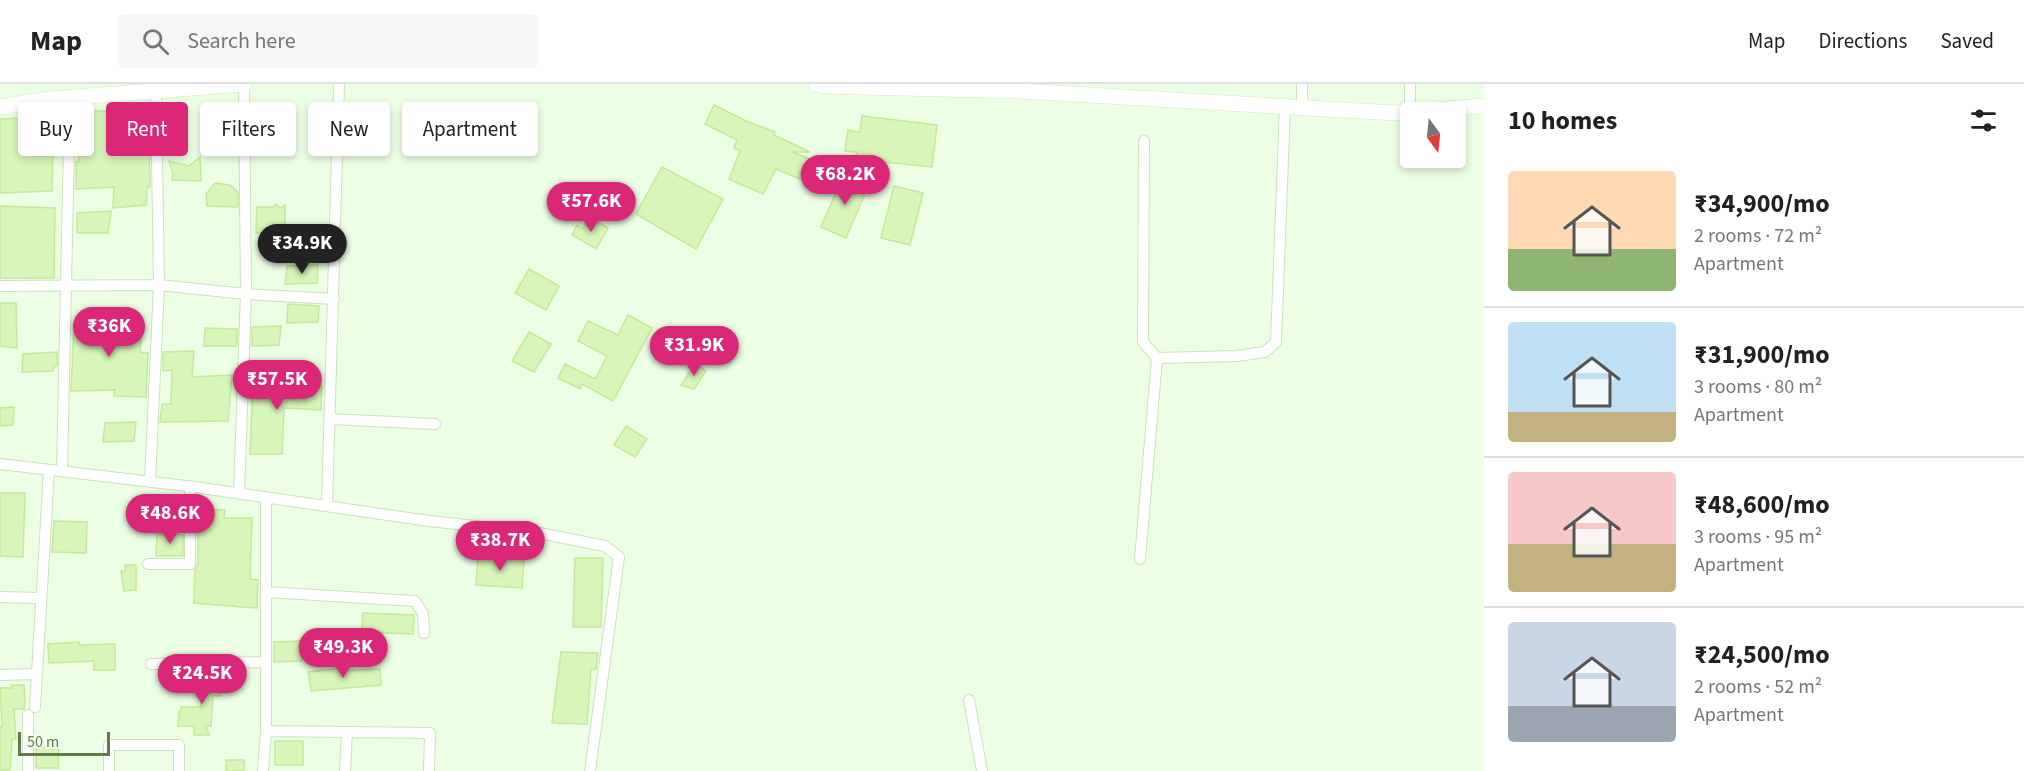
<!DOCTYPE html>
<meta charset="utf-8">
<style>
:root{--surface:#fff;--page:#f6f6f6;--text:#222;--muted:#767676;--line:#e0e0e0;--accent:#db2777}
body{margin:0;font-family:"Source Sans 3",sans-serif;background:var(--page);color:var(--text);height:100vh;display:flex;flex-direction:column;font-size:22px;white-space:nowrap}
*{box-sizing:border-box;margin:0}
p{font-size:20px;color:var(--muted)}
.icon{flex:none;width:33px;height:33px;fill:none;stroke:currentColor;stroke-width:2;stroke-linecap:round;stroke-linejoin:round}
.map{position:relative;flex:1;overflow:hidden}
.sheet{display:flex;flex-direction:column;background:var(--surface);width:540px}
.sheet>*{flex:none}
.guide{position:absolute;left:18px;top:18px;width:570px;height:54px;display:flex;gap:12px}
.needle{width:39px;rotate:165deg}
.buttons{position:absolute;left:1400px;top:18px;display:grid;gap:12px}
.buttons a{display:grid;place-items:center;width:66px;height:66px;border-radius:6px;background:var(--surface);box-shadow:0 3px 9px #0003;font-size:30px}
.scale{position:absolute;left:18px;bottom:15px;width:92px;box-sizing:border-box;padding-left:6px;border:3px solid #637947;border-top:0;font-size:16px;line-height:21px;white-space:nowrap;color:#637947;-webkit-text-stroke:4px #f2ffec;paint-order:stroke}
.price{position:absolute;translate:-50% -51px;padding:0 14px;border-radius:21px;background:var(--accent);color:#fff;font-size:20px;line-height:39px;filter:drop-shadow(0 2px 3px #0008)}
.price::after{content:'';position:absolute;left:50%;top:36px;width:18px;height:14px;margin-left:-9px;background:inherit;clip-path:polygon(0 0,100% 0,50% 100%)}
.price.active{background:#222;color:#fff}
ul{padding:0;list-style:none}
li{display:flex;align-items:center;gap:18px;height:150px;padding:0 24px}
li+li{border-top:2px solid var(--line)}
li span{display:grid;place-items:center;flex:none;width:168px;height:120px;border-radius:6px;color:#555}
li>.icon{margin-inline-start:auto}
span .icon{width:72px;height:72px;fill:#fffc;stroke-width:1}
li b{font-size:26px}
h2{display:flex;justify-content:space-between;align-items:center;height:72px;padding:0 24px;font-size:26px}
.tag{padding:0 21px;border-radius:6px;background:var(--surface);box-shadow:0 3px 9px #0003;font-size:21px;line-height:54px}
.tag.active{background:var(--accent);color:#fff}
header{display:flex;align-items:center;gap:36px;box-sizing:border-box;height:84px;padding:0 30px;background:var(--surface);border-bottom:2px solid var(--line)}
header strong{font-size:28px}
nav{display:flex;gap:33px;margin-inline-start:auto;font-size:21px}
.search{width:420px;height:54px;background:var(--page);display:flex;align-items:center;gap:15px;box-sizing:border-box;padding:0 21px;border-radius:6px;color:var(--muted);font-size:22px}
main{display:flex;flex:1;min-height:0}
.map>svg:first-child{display:block}
</style>
<header>
<strong>Map</strong>
<div class="search"><svg class="icon" aria-label="search" viewBox="0 0 24 24"><circle cx="10" cy="10" r="6"/><path d="M15 15l6 6"/></svg>Search here</div>
<nav><a>Map</a><a>Directions</a><a>Saved</a></nav>
</header>
<main>
<div class="map">
<svg width="1484" height="687" viewBox="0 0 1484 687">
<rect width="100%" height="100%" fill="#ecfee4"/>
<path fill="#d8f6b9" stroke="#c3ea98" stroke-width="1.5" d="M 714,21 L 746,37 L 775,48 L 774,51 L 810,68 L 792,68 L 815,77 L 805,97 L 776,85 L 763,110 L 729,95 L 740,67 L 734,64 L 737,56 L 705,40 Z
M 77,27 L 144,27 L 143,58 L 149,58 L 150,103 L 147,103 L 146,121 L 113,124 L 114,103 L 76,105 L 76,78 L 79,78 Z
M 862,32 L 937,41 L 932,83 L 856,75 L 857,68 L 845,67 L 848,46 L 860,48 Z
M 23,34 L 23,63 L 53,61 L 52,107 L 0,109 L 0,35 Z
M 200,73 L 201,97 L 172,96 L 173,89 L 169,77 L 189,82 Z
M 662,83 L 723,115 L 696,165 L 636,130 Z
M 844,90 L 869,100 L 846,154 L 821,143 Z
M 215,99 L 230,101 L 238,108 L 238,123 L 207,122 L 206,110 Z
M 894,102 L 923,109 L 910,161 L 881,154 Z
M 276,120 L 280,124 L 285,121 L 285,149 L 256,149 L 257,123 L 273,123 Z
M 0,122 L 55,124 L 54,194 L 0,194 Z
M 111,127 L 108,149 L 77,149 L 77,129 Z
M 589,133 L 608,144 L 596,165 L 572,151 L 577,141 L 583,145 Z
M 318,181 L 317,199 L 285,200 L 287,182 Z
M 529,185 L 559,202 L 546,226 L 515,209 Z
M 0,219 L 16,219 L 17,264 L 0,262 Z
M 288,220 L 319,222 L 318,238 L 287,239 Z
M 628,231 L 652,244 L 613,317 L 582,300 L 580,305 L 558,294 L 565,280 L 595,295 L 607,272 L 578,257 L 588,237 L 618,251 Z
M 105,237 L 142,238 L 140,268 L 148,269 L 146,313 L 114,312 L 115,306 L 71,307 L 74,239 Z
M 281,242 L 279,261 L 252,262 L 252,243 Z
M 205,244 L 237,245 L 237,262 L 204,262 Z
M 529,248 L 551,260 L 534,288 L 512,277 Z
M 194,267 L 192,293 L 232,291 L 228,337 L 160,338 L 162,320 L 171,320 L 172,286 L 163,287 L 163,268 Z
M 57,268 L 57,282 L 54,283 L 53,287 L 22,288 L 23,270 Z
M 695,280 L 706,287 L 694,305 L 681,301 Z
M 253,294 L 286,295 L 286,300 L 322,302 L 321,326 L 284,324 L 282,370 L 250,370 Z
M 14,323 L 13,341 L 0,342 L 0,324 Z
M 136,338 L 134,357 L 103,358 L 105,339 Z
M 626,342 L 647,355 L 635,373 L 614,361 Z
M 0,409 L 25,409 L 23,473 L 0,472 Z
M 198,425 L 225,426 L 224,434 L 252,434 L 250,495 L 258,496 L 257,524 L 194,519 L 195,486 L 198,480 Z
M 54,437 L 87,438 L 86,469 L 52,468 Z
M 157,450 L 183,451 L 183,472 L 156,472 Z
M 478,471 L 524,475 L 522,504 L 476,501 Z
M 575,474 L 603,474 L 601,543 L 573,543 Z
M 125,481 L 136,481 L 136,506 L 124,507 L 121,487 L 125,487 Z
M 363,529 L 414,531 L 413,550 L 362,548 Z
M 302,557 L 302,577 L 274,578 L 274,558 Z
M 79,558 L 79,561 L 115,560 L 115,586 L 94,586 L 94,577 L 49,579 L 48,560 Z
M 561,568 L 598,569 L 596,585 L 591,586 L 587,640 L 552,639 Z
M 342,584 L 342,587 L 380,585 L 381,601 L 311,607 L 308,588 Z
M 220,589 L 221,612 L 213,612 L 211,642 L 206,642 L 209,651 L 194,651 L 194,642 L 178,642 L 179,628 L 181,627 L 181,623 L 201,623 L 199,590 Z
M 11,601 L 24,601 L 25,619 L 24,625 L 14,625 L 16,655 L 12,655 L 10,686 L 0,686 L 0,643 L 2,643 L 0,604 L 12,604 Z
M 275,657 L 303,657 L 303,681 L 275,681 Z
M 36,663 L 59,664 L 58,684 L 36,684 Z
M 226,676 L 244,676 L 244,687 L 226,687 Z"/>
<g fill="none" stroke-linecap="round" stroke-linejoin="round">
<defs>
<path id="street" d="M 1302,0 L 1302,23
M 1410,28 L 1410,0
M 1144,57 L 1143,258 L 1157,274
M 0,202 L 159,201 L 246,210 L 334,215
M 330,335 L 435,340
M 0,380 L 195,403 L 429,437 L 539,449 L 605,462 L 619,473 L 590,687
M 62,387 L 70,13
M 150,397 L 159,201 L 156,7
M 239,409 L 246,210 L 244,0
M 327,422 L 339,0
M 1140,475 L 1157,274 L 1237,272 L 1265,268 L 1276,258 L 1285,22
M 148,480 L 190,480 L 190,402
M 266,508 L 415,517 L 423,530 L 424,549
M 0,513 L 41,514
M 151,580 L 266,578
M 0,591 L 36,590
M 969,616 L 982,687
M 35,623 L 49,386
M 266,647 L 430,649 L 429,687
M 28,687 L 28,631
M 109,687 L 109,661 L 179,661 L 179,687
M 263,687 L 266,647 L 266,413
M 345,687 L 347,648"/>
<path id="secondary" d="M 816,0 L 825,2 L 1021,7 L 1395,29 L 1484,22
M 0,23 L 49,15 L 244,0"/>
</defs>
<use href="#street" stroke="#cde2bc" stroke-width="12"/>
<use href="#secondary" stroke="#d2ebbe" stroke-width="16"/>
<use href="#street" stroke="#fff" stroke-width="10"/>
<use href="#secondary" stroke="#fff" stroke-width="15"/>
</g>
</svg>
<div class="buttons">
<a><svg class="needle" viewBox="-14 -14 28 28"><path d="M0-13l5 13h-10z" fill="#e53935"/><path d="M0 13l5-13h-10z" fill="#767676"/></svg></a>
</div>
<div class="scale">50 m</div>
<b class="price" style="left:845px;top:122px">₹68.2K</b>
<b class="price" style="left:591px;top:149px">₹57.6K</b>
<b class="price active" style="left:302px;top:191px">₹34.9K</b>
<b class="price" style="left:109px;top:274px">₹36K</b>
<b class="price" style="left:694px;top:293px">₹31.9K</b>
<b class="price" style="left:277px;top:327px">₹57.5K</b>
<b class="price" style="left:170px;top:461px">₹48.6K</b>
<b class="price" style="left:500px;top:488px">₹38.7K</b>
<b class="price" style="left:343px;top:595px">₹49.3K</b>
<b class="price" style="left:202px;top:621px">₹24.5K</b>
<div class="guide">
<a class="tag">Buy</a>
<a class="tag active">Rent</a>
<a class="tag">Filters</a>
<a class="tag">New</a>
<a class="tag">Apartment</a>
</div>
</div>
<section class="sheet">
<h2>10 homes<svg class="icon" aria-label="filters" viewBox="0 0 24 24"><path d="M4 7h16M4 17h16"/><circle cx="9" cy="7" r="2"/><circle cx="15" cy="17" r="2"/></svg></h2>
<ul>
<li><span style="background:linear-gradient(#ffd9b3 65%,#8fb573 0)"><svg class="icon" aria-label="home" viewBox="0 0 24 24"><path d="M3 11l9-7 9 7M6 9v11h12V9"/></svg></span><div><b>₹34,900/mo</b><p>2 rooms · 72 m²</p><p>Apartment</p></div></li>
<li><span style="background:linear-gradient(#bfe0f5 75%,#c2b280 0)"><svg class="icon" aria-label="home" viewBox="0 0 24 24"><path d="M3 11l9-7 9 7M6 9v11h12V9"/></svg></span><div><b>₹31,900/mo</b><p>3 rooms · 80 m²</p><p>Apartment</p></div></li>
<li><span style="background:linear-gradient(#f6c9c9 60%,#c2b280 0)"><svg class="icon" aria-label="home" viewBox="0 0 24 24"><path d="M3 11l9-7 9 7M6 9v11h12V9"/></svg></span><div><b>₹48,600/mo</b><p>3 rooms · 95 m²</p><p>Apartment</p></div></li>
<li><span style="background:linear-gradient(#c9d6e8 70%,#9aa5b1 0)"><svg class="icon" aria-label="home" viewBox="0 0 24 24"><path d="M3 11l9-7 9 7M6 9v11h12V9"/></svg></span><div><b>₹24,500/mo</b><p>2 rooms · 52 m²</p><p>Apartment</p></div></li>
</ul>
</section>
</main>
